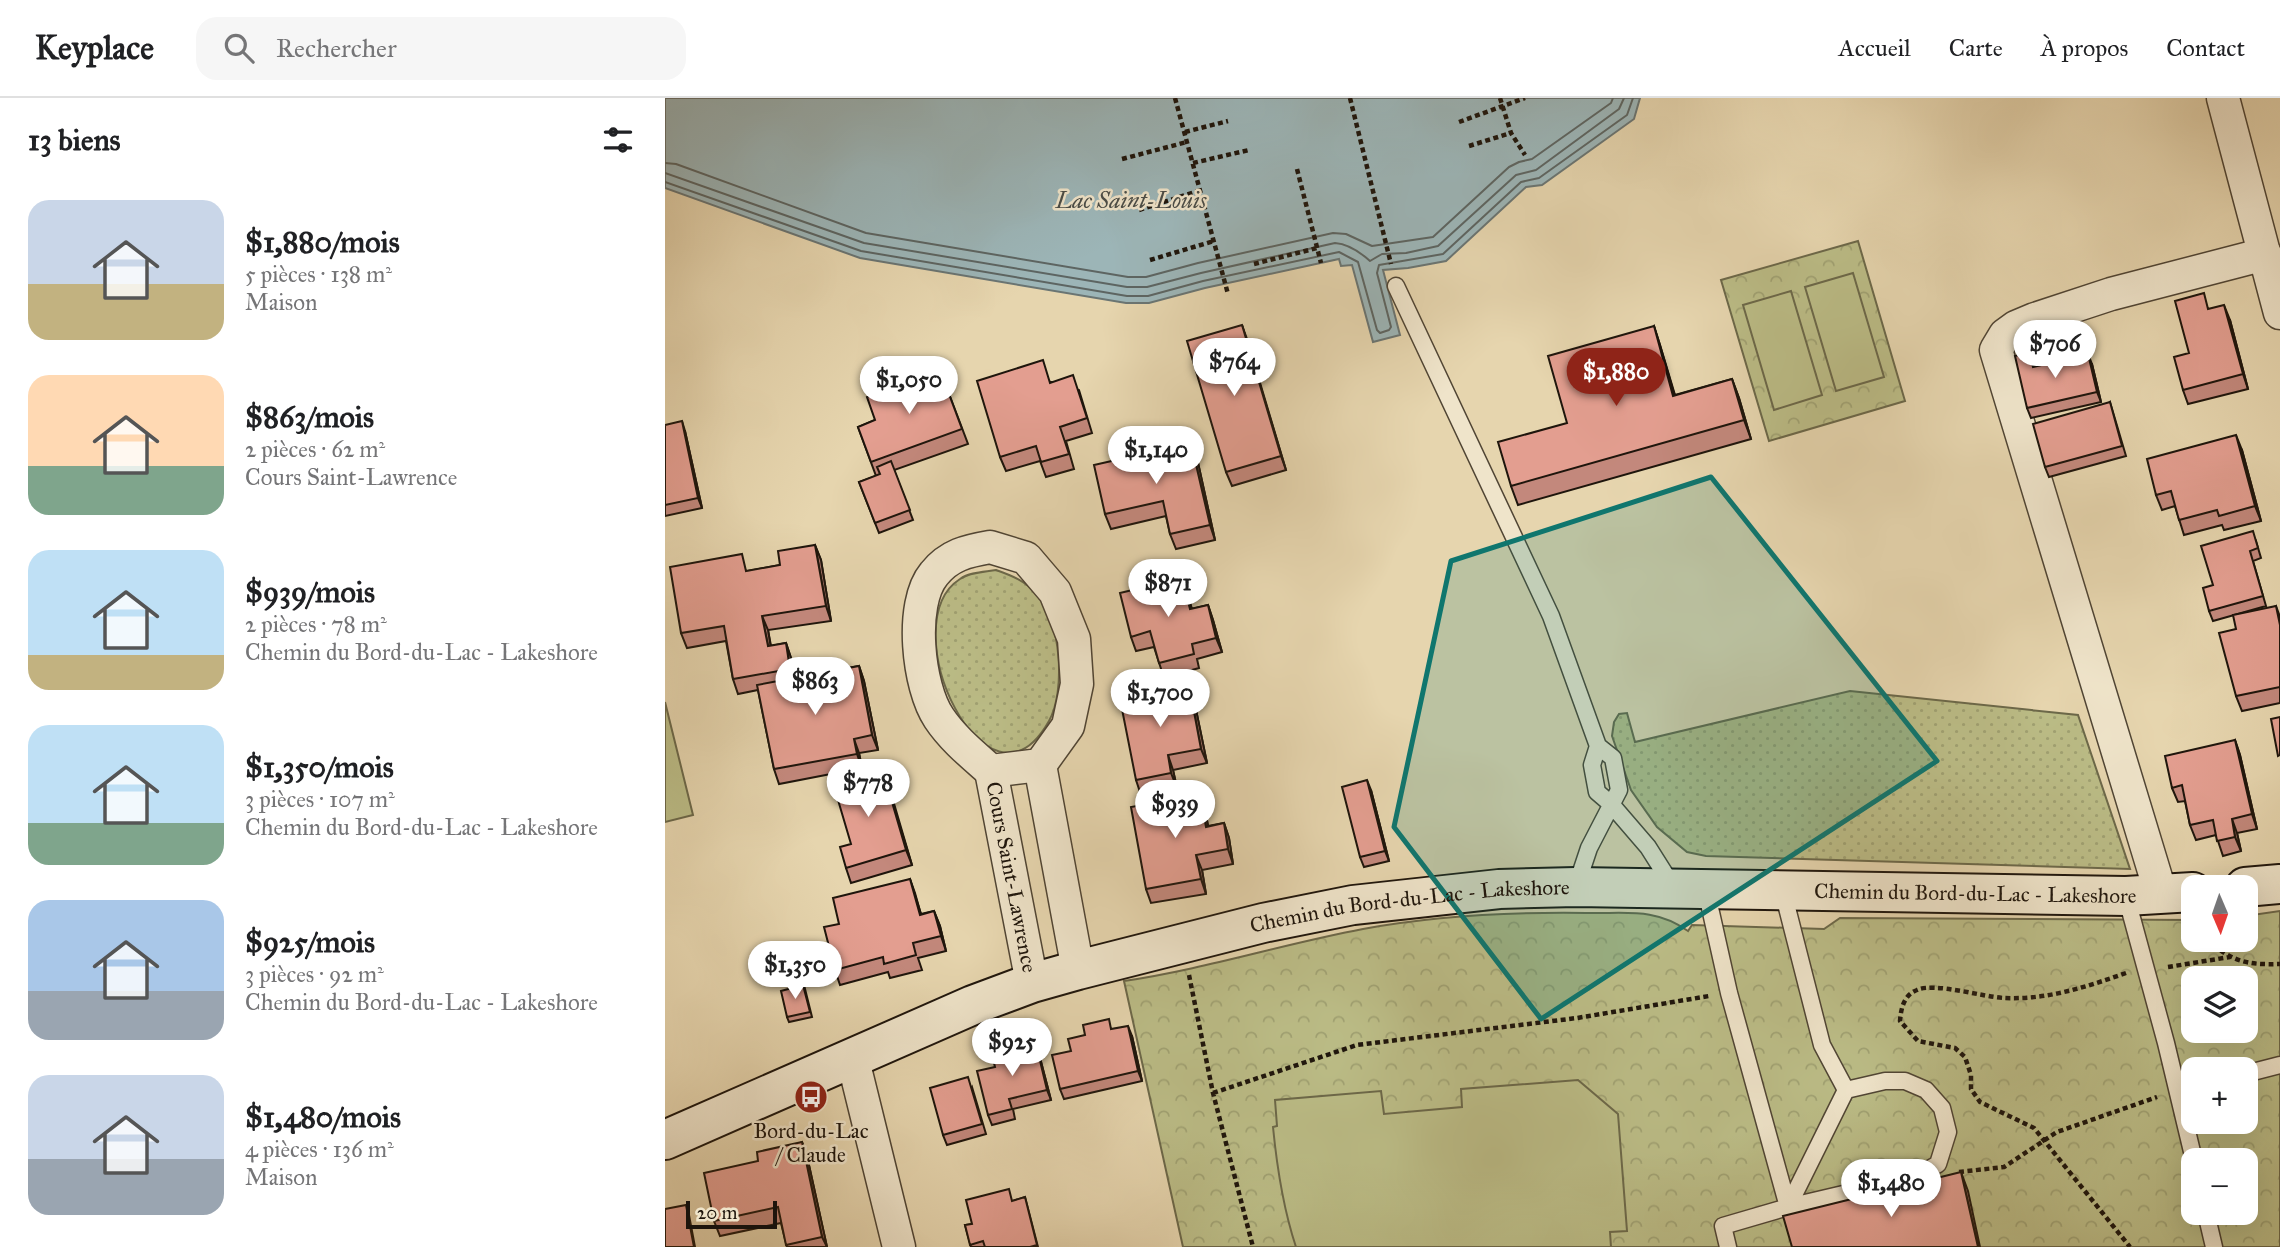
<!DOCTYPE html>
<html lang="fr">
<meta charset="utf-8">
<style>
:root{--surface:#fff;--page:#f6f6f6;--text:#202124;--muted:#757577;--line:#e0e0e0;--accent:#8f2418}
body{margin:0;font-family:"IM FELL Great Primer",serif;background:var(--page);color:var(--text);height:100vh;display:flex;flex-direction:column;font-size:26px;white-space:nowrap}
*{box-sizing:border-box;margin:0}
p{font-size:23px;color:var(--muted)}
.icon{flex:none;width:38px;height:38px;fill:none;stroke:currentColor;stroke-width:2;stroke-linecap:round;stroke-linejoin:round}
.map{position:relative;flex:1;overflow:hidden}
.side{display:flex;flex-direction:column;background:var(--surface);width:665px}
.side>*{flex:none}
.needle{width:46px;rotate:178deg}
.tools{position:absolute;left:1516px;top:777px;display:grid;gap:14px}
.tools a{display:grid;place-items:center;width:77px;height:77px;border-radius:14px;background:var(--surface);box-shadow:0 7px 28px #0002;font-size:35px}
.scale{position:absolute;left:21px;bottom:18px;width:91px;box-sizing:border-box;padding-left:7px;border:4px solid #1e150c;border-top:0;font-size:19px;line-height:24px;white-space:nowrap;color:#1e150c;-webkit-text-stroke:5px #efe4ca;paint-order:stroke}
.price{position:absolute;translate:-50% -60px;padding:0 16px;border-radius:24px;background:#fff;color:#222;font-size:23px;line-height:46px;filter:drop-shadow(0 2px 4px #0008)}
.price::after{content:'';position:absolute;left:50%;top:42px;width:21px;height:16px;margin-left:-10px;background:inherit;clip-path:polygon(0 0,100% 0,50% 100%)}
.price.active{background:var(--accent);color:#fff}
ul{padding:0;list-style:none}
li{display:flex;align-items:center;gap:21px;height:175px;padding:0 28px}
li span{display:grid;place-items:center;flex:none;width:196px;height:140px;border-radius:21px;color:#555}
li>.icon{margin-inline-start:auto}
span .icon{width:84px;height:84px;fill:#fffc;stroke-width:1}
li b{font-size:30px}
h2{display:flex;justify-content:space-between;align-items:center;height:84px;padding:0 28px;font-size:30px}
header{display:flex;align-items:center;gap:42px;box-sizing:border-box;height:98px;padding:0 35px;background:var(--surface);border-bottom:2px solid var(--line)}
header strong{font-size:33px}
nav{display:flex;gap:38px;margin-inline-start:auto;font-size:24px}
.search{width:490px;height:63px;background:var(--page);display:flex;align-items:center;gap:18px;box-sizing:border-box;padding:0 24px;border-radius:21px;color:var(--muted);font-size:26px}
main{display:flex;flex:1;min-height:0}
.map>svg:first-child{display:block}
</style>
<header>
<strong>Keyplace</strong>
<div class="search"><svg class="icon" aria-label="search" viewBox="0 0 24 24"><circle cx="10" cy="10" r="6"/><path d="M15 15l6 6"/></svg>Rechercher</div>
<nav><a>Accueil</a><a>Carte</a><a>À propos</a><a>Contact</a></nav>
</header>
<main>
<section class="side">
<h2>13 biens<svg class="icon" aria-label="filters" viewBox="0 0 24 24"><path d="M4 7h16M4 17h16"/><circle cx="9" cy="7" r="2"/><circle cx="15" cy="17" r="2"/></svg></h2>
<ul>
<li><span style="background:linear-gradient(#c9d6e8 60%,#c2b280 0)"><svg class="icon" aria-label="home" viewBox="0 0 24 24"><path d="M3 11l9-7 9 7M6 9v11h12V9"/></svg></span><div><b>$1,880/mois</b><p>5 pièces · 138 m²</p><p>Maison</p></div></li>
<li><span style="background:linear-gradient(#ffd9b3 65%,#7fa58c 0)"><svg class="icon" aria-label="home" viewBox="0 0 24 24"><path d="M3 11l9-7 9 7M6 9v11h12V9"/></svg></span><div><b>$863/mois</b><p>2 pièces · 62 m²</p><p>Cours Saint-Lawrence</p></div></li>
<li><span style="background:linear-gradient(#bfe0f5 75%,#c2b280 0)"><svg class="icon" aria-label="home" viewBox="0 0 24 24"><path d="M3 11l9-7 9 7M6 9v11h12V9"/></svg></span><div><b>$939/mois</b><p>2 pièces · 78 m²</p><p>Chemin du Bord-du-Lac - Lakeshore</p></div></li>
<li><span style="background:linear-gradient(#bfe0f5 70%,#7fa58c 0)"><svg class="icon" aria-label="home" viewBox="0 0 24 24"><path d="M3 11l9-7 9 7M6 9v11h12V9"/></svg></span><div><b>$1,350/mois</b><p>3 pièces · 107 m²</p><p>Chemin du Bord-du-Lac - Lakeshore</p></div></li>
<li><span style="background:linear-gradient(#a9c7e8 65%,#9aa5b1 0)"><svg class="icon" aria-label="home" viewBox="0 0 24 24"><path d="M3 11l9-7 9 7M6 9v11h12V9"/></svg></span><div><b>$925/mois</b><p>3 pièces · 92 m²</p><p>Chemin du Bord-du-Lac - Lakeshore</p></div></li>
<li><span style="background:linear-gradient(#c9d6e8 60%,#9aa5b1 0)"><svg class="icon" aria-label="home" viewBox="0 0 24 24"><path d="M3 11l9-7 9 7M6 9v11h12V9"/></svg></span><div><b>$1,480/mois</b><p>4 pièces · 136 m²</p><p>Maison</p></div></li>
</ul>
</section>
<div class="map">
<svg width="1615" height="1149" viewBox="0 0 1615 1149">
<defs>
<pattern id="grass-dots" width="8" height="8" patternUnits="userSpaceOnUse" patternTransform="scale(1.75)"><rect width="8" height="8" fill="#bbbc86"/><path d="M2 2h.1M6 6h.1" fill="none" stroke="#a0a172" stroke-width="1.8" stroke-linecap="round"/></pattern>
<pattern id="forest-crowns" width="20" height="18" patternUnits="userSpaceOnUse" patternTransform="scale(1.75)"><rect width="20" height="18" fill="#bbbc86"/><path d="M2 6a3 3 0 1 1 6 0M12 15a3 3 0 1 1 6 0" fill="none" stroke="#a0a172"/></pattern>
</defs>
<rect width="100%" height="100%" fill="#e6d5ae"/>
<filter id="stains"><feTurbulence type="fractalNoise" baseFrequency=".00286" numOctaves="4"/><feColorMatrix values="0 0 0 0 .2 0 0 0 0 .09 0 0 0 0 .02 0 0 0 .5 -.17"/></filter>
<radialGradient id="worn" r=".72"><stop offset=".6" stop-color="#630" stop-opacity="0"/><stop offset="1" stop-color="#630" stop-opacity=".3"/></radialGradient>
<path fill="url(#grass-dots)" stroke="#6c6849" stroke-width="2" d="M 331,472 C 348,478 360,483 372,496 C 396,522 401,593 384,623 C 322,733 225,526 295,481 C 305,474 320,474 331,472 Z
M 1185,593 L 1413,617 L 1465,771 L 1041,758 L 1022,754 L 992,729 L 966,692 L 947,638 L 949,624 L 954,616 L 962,615 L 970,644 Z"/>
<path fill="url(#forest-crowns)" stroke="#6c6849" stroke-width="2" fill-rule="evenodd" d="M 1193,143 L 1240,303 L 1104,343 L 1056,182 Z
M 1615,813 L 1615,1149 L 518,1149 L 459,883 C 540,871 618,846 698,831 C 769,818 849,814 921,815 C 960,816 990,809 1023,833 L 1027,827 L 1159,831 L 1175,820 L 1528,822 L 1528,842 L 1580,842 L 1580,818 ZM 1528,880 L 1580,880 L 1580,933 L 1528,933 ZM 1528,971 L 1580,971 L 1580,1024 L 1528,1024 ZM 1528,1062 L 1580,1062 L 1580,1115 L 1528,1115 Z"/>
<path fill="#bbbc86" stroke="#6c6849" stroke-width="2" d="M 1188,175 L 1219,279 L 1171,293 L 1140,189 Z
M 1126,193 L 1157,297 L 1109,312 L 1078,207 Z
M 0,604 L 28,717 L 0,724 Z
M 913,982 L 953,1016 L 962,1133 L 945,1134 L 946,1149 L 631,1149 C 618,1110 612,1070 608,1029 L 612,1028 L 610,1002 L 716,993 L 719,1016 L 797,1009 L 796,991 Z"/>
<path fill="#9cb5b7" stroke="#6a7573" stroke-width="2" d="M 0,0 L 975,0 L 969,21 L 877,87 L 861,89 L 781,163 L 743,170 L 718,172 L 735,237 L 708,244 L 687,167 L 676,168 L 674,161 L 540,190 L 484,205 L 461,205 L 195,160 L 0,90 Z"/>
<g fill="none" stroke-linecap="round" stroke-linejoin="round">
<path stroke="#5d6562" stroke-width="2" d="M 0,65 L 11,66 L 201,135 L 463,179 L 481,179 L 533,165 L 668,135 L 681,136 L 707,148 L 768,139 L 844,69 L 854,64 L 867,61 L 946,5 L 948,0
M 0,75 L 199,145 L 462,189 L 482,189 L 536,175 L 670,145 C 684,146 695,154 705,163 L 717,156 L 741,155 L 773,148 L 851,77 L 871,72 L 954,11 L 959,0
M 0,84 L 196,153 L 462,198 L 483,198 L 538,183 L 674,154 L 693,164 L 712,232 L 715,235 L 724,232 L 726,229 L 712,175 L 714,167 L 778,156 L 856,84 L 874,80 L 962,17 L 968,0"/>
<defs>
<path id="lane" d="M 731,188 L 886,518 L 933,648 L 948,660 L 954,692 L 924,750 L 911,789
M 933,648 L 927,667 L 932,694 L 946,706 L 983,749 L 1007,787
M 1041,792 L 1064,895 L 1123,1109 L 1058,1128 L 1063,1149
M 1118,794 L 1157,947 L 1181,992
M 1461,798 L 1501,945 L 1529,1062
M 1580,976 L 1615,967
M 1220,983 L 1240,983 L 1261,992 L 1277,1010 L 1283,1034 L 1273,1066 L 1251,1079 L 1123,1109 L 1181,992 Z
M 1541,1115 L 1549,1149"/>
<g id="street">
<path d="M 1558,0 L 1615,215"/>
<path d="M 325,449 L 361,460 L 390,494 L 409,541 L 412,586 L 403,628 L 375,667 L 326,673 C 308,657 288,641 274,620 C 253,589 244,506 269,476 C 284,457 302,453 325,449 Z"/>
<path d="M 375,667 L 413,872"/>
<path id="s1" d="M 326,673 L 367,885"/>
<path d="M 1496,796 L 1331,252 L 1340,237 L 1351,229 L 1370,221 L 1446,196 L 1600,156"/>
<path d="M 188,962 L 234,1149"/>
</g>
<g id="secondary">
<path d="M 1580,789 L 1615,786"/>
<path id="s2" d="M 0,1042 L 308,907 L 367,885 L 413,872 L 598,825 L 688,807 L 834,791 L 911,789 L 1461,798 L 1528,794"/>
</g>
</defs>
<use href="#lane" stroke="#504534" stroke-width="19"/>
<use href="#street" stroke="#504534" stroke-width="35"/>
<use href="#secondary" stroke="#1e150c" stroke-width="42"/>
<path stroke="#1e150c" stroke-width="4.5" stroke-dasharray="5 3.5" stroke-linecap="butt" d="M 510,0 L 563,196
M 685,0 L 726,166
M 835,0 L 846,35 L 860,57
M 794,24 L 860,0
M 520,34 L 563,23
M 804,48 L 846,35
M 457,61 L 522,44
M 528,65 L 584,52
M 632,71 L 656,165
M 474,112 L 536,92
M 485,162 L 549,143
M 589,166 L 652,150
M 1542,842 C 1568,864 1582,867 1615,866
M 1503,869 L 1565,859
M 1461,875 C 1421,889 1382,902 1339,900 C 1318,899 1269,884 1252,892 C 1239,897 1236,910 1235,923 L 1253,943 L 1290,950 L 1300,959 L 1306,977 L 1306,991 L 1315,1004 L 1369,1030 L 1465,1149
M 524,877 L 548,995 L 588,1149
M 548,995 L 692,947 L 912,920 L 1044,898
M 1294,1074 L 1339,1069 L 1392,1034 L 1492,999"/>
<use href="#lane" stroke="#efe4ca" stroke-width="16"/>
<use href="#street" stroke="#efe4ca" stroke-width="32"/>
<use href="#secondary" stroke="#efe4ca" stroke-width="38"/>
</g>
<path fill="#c3887c" stroke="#1e150c" stroke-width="2" d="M 1544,211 L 1565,222 L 1583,291 L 1523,306 L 1518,292 L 1524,255 Z
M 577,227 L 621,372 L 567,388 L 561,374 Z
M 989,228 L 995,247 L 1010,297 L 1067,281 L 1074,300 L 1086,341 L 853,407 L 846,388 L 902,325 Z
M 1427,266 L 1436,304 L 1366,320 L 1362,310 L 1369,268 Z
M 275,272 L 303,346 L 229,372 L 248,422 L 214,435 L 194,384 L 211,378 L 193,329 L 210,322 Z
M 386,284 L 414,292 L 427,335 L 401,343 L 409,371 L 381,379 L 375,363 L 341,373 L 335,359 Z
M 1445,304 L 1461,358 L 1384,379 L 1380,369 Z
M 0,327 L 20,333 L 37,410 L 0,418 Z
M 526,345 L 532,360 L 550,442 L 511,451 L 505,436 L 501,418 L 446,431 L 440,416 Z
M 1577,352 L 1596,423 L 1559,432 L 1557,427 L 1519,437 L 1510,408 L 1497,412 L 1491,397 Z
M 1591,443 L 1596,460 L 1588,463 L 1601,508 L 1548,523 L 1544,513 L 1548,487 Z
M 150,447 L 156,462 L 166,523 L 103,532 L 106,548 L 121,545 L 126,560 L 129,580 L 194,568 L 199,583 L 213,652 L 194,655 L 197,670 L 114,686 L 109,671 L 93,592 L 73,596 L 68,581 L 61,543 L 22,550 L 16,535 L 83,473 L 115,467 Z
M 517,480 L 527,511 L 543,507 L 548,522 L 557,554 L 532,561 L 534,570 L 499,580 L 489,549 L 471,553 L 466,539 Z
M 1611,508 L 1615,519 L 1615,605 L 1577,613 L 1571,598 L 1571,531 Z
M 529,602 L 542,665 L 508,672 L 512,690 L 476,697 L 471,682 Z
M 1570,642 L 1575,657 L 1592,731 L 1572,735 L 1576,753 L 1558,758 L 1551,737 L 1531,742 L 1525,727 L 1520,703 L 1513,704 L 1507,690 Z
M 217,670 L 247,767 L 186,785 L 181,770 L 186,746 Z
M 706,692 L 724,763 L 699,769 L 695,759 Z
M 535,697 L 540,712 L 543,728 L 559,725 L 564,740 L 568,766 L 537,772 L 541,796 L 486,805 L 481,791 Z
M 245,781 L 256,816 L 269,813 L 275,828 L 281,853 L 253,860 L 257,872 L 225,880 L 223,874 L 175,887 L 170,872 L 174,826 Z
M 139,887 L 147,919 L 124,924 L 122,919 Z
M 447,931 L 467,938 L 477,983 L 399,1001 L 395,991 Z
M 374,956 L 386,1002 L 348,1011 L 350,1021 L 327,1027 L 323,1017 Z
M 307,989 L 321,1036 L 282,1047 L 278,1037 Z
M 137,1044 L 142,1058 L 162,1149 L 122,1149 L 116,1125 L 55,1138 L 49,1123 L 93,1063 Z
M 360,1099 L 373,1149 L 306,1149 L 300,1127 L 307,1126 L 348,1103 Z"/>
<path fill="#9f6f65" stroke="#1e150c" stroke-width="2" d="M 1559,207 L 1565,222 L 1583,291 L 1578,276 Z
M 577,227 L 582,241 L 621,372 L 616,358 Z
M 989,228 L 995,247 L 1015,316 L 1008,298 Z
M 1423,256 L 1427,266 L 1436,304 L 1432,294 Z
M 1067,281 L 1074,300 L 1086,341 L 1079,322 Z
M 17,323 L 20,333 L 37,410 L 33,400 Z
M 1571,337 L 1577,352 L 1596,423 L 1590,408 Z
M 526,345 L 532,360 L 550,442 L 545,427 Z
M 150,447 L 156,462 L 166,523 L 161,508 Z
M 517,480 L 522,494 L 531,526 L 525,511 Z
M 543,507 L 548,522 L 557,554 L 551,540 Z
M 97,518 L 103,532 L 108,563 L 103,548 Z
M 121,545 L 126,560 L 130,586 L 125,571 Z
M 194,568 L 199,583 L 213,652 L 207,637 Z
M 524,587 L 529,602 L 542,665 L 536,651 Z
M 189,641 L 194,655 L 197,670 L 192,656 Z
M 1570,642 L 1575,657 L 1592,731 L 1587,716 Z
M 503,657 L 508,672 L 512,690 L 506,675 Z
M 217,670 L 223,685 L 247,767 L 241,752 Z
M 702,682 L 706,692 L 724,763 L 720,753 Z
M 535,697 L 540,712 L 546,743 L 541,729 Z
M 1567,721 L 1572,735 L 1576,753 L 1570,739 Z
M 559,725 L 564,740 L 568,766 L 563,751 Z
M 531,757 L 537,772 L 541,796 L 536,781 Z
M 245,781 L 250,795 L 260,831 L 255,817 Z
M 269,813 L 275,828 L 281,853 L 276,838 Z
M 463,928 L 467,938 L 477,983 L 473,973 Z
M 371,946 L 374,956 L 386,1002 L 382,992 Z
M 137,1044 L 142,1058 L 162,1149 L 157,1139 Z
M 1296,1074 L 1303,1093 L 1315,1149 L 1313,1149 Z
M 21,1107 L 24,1117 L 30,1149 L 29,1149 Z"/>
<path fill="#e39e90" stroke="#1e150c" stroke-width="2" d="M 1539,195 L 1543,211 L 1559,207 L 1578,276 L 1518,292 L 1509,259 L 1524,255 L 1510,203 Z
M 577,227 L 616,358 L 561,374 L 522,243 Z
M 989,228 L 1008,298 L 1067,281 L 1079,322 L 846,388 L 833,344 L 902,325 L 883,258 Z
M 1364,255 L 1368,269 L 1423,256 L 1432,294 L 1362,310 L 1350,258 Z
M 378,262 L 385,285 L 408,277 L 422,320 L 395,329 L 404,356 L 376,364 L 371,348 L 335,359 L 312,283 Z
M 275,272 L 297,331 L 206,364 L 193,329 L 210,322 L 202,299 Z
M 1445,304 L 1457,348 L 1380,369 L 1368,326 Z
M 17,323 L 33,400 L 0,407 L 0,327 Z
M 1571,337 L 1590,408 L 1554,418 L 1552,412 L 1514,422 L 1506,393 L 1491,397 L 1482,361 Z
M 526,345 L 545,427 L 505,436 L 498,403 L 440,416 L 429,367 Z
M 226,363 L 245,412 L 210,425 L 194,384 L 215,376 L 212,369 Z
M 1588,433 L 1593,450 L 1585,453 L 1598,498 L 1544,513 L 1538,490 L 1548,487 L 1536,448 Z
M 150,447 L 161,508 L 97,518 L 103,548 L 121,545 L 125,571 L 68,581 L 59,528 L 16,535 L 5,469 L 77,456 L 81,473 L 115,467 L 113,453 Z
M 517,480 L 525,511 L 543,507 L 551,540 L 527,546 L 529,556 L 494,565 L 485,533 L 466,539 L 455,495 Z
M 1611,508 L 1615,527 L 1615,589 L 1571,598 L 1554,535 L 1571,531 L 1568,517 Z
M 194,568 L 207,637 L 189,641 L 192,656 L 109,671 L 92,587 Z
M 524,587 L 536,651 L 503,657 L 506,675 L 471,682 L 455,601 Z
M 1615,619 L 1615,657 L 1613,658 L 1606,621 Z
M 1570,642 L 1587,716 L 1567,721 L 1570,739 L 1552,743 L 1548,722 L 1525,727 L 1517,687 L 1507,690 L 1500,658 Z
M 217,670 L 241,752 L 181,770 L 175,749 L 186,746 L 168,685 Z
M 702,682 L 720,753 L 695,759 L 677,689 Z
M 535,697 L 541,729 L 559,725 L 563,751 L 531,757 L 536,781 L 481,791 L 466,709 Z
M 245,781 L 255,817 L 269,813 L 276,838 L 248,845 L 251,857 L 219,866 L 218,859 L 170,872 L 159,829 L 174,826 L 168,800 Z
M 138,887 L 145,914 L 122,919 L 116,893 Z
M 444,921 L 446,931 L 463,928 L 473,973 L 395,991 L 387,957 L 406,953 L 403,941 L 420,937 L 418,927 Z
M 371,946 L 382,992 L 344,1001 L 347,1011 L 323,1017 L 312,973 L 330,969 L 327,957 Z
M 303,979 L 317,1026 L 278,1037 L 265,990 Z
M 137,1044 L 157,1139 L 121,1147 L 113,1109 L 49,1123 L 39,1075 L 93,1063 L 92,1054 Z
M 1296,1074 L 1313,1149 L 1127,1149 L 1118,1118 Z
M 344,1091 L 347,1103 L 360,1099 L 372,1147 L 365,1149 L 320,1149 L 318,1143 L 305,1147 L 300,1127 L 307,1126 L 301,1102 Z
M 21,1107 L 29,1149 L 0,1149 L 0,1111 Z"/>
<path fill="#0f766e" fill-opacity="0.2" stroke="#0f766e" stroke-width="5" stroke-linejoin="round" d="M 1046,379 L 1272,663 L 876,921 L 729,729 L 786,463 Z"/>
<defs>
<symbol id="bus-disc" viewBox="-11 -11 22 22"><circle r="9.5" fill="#8f2418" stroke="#efe4ca"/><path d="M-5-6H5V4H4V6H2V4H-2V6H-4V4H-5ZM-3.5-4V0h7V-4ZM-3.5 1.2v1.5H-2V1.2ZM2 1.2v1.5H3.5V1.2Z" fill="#fff"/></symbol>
</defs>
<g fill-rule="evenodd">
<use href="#bus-disc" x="127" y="980" width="38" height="38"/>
</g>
<g text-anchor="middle" stroke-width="5" stroke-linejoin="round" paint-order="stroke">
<g font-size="21" fill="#1e150c" stroke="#efe4ca">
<text dy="7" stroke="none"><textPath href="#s1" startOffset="108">Cours Saint-Lawrence</textPath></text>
<text dy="7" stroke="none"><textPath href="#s2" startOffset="1353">Chemin du Bord-du-Lac - Lakeshore</textPath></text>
<text dy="7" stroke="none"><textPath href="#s2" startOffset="786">Chemin du Bord-du-Lac - Lakeshore</textPath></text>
</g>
<g font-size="21" fill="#1e150c" stroke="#efe4ca">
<text x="146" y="1040">Bord-du-Lac<tspan x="146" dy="24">/ Claude</tspan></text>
</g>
<g font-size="23" font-style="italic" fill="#4a4d48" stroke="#efe4ca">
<text x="466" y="110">Lac Saint-Louis</text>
</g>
</g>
<rect width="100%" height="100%" filter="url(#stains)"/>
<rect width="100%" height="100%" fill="url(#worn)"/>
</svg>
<div class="tools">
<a><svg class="needle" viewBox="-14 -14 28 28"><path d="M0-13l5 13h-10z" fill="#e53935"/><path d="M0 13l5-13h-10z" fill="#757577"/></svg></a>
<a><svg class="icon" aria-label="layers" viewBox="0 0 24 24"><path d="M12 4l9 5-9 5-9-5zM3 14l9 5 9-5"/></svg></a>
<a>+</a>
<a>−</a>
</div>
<div class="scale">20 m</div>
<b class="price" style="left:1390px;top:282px">$706</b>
<b class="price" style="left:569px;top:300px">$764</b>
<b class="price active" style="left:951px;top:310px">$1,880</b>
<b class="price" style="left:244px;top:318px">$1,050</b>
<b class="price" style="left:491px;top:388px">$1,140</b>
<b class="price" style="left:503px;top:521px">$871</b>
<b class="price" style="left:150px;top:619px">$863</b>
<b class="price" style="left:495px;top:631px">$1,700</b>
<b class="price" style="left:203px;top:721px">$778</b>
<b class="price" style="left:510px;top:742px">$939</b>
<b class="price" style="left:130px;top:903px">$1,350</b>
<b class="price" style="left:347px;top:980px">$925</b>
<b class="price" style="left:1226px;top:1121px">$1,480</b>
</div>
</main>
